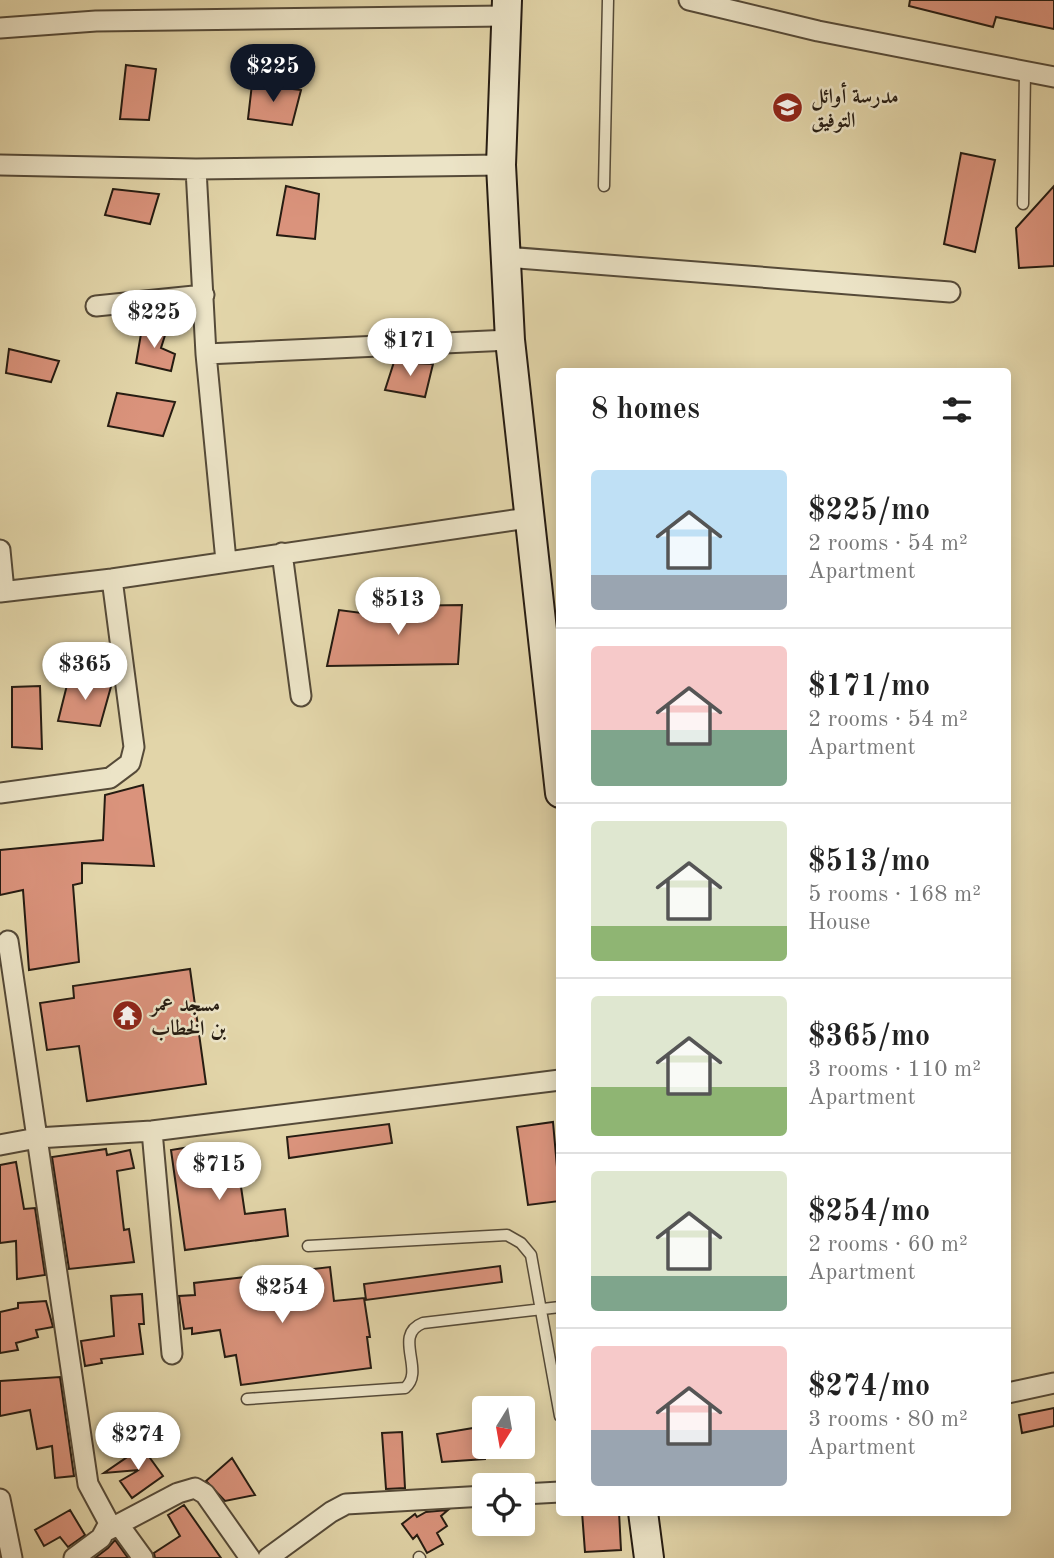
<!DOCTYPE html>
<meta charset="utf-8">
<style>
:root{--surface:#fff;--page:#f2f2f2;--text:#222;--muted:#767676;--line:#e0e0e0;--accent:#111827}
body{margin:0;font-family:"Old Standard TT",Amiri,serif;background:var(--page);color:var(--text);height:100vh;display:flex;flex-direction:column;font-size:26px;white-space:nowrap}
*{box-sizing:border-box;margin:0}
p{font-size:23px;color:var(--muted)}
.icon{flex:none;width:38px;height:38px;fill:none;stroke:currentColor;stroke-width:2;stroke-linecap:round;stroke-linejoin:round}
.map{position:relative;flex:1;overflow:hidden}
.panel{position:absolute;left:556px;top:368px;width:455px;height:1148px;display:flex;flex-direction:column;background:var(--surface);border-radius:7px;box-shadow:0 4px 18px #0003}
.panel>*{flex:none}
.needle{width:46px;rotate:191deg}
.controls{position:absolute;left:472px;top:1396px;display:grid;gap:14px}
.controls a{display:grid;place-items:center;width:63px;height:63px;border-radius:7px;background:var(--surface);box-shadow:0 4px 18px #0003;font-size:35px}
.price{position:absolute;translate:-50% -60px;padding:0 16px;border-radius:24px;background:#fff;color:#222;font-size:23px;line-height:46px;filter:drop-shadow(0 2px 4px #0008)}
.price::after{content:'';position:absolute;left:50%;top:42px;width:21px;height:16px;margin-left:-10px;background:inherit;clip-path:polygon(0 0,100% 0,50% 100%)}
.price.selected{background:var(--accent);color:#fff}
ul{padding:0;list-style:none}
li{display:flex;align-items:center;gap:21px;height:175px;padding:0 35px}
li+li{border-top:2px solid var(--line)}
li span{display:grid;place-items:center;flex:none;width:196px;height:140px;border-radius:7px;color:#555}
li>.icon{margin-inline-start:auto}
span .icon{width:84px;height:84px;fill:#fffc;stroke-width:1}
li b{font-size:30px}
h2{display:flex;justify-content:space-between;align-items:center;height:84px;padding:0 35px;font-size:30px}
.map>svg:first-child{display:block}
</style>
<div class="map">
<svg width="1054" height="1558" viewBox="0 0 1054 1558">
<rect width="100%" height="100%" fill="#e2d5a9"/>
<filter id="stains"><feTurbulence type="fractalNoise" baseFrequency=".00286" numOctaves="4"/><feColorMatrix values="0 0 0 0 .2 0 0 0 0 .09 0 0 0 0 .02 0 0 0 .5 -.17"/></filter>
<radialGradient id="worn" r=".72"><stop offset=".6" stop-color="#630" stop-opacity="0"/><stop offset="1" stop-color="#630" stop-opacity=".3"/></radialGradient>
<path fill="#da937c" stroke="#261c12" stroke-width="2" d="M 910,0 L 1054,0 L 1054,29 L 996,17 L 993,27 L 909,6 Z
M 126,65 L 156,69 L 149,120 L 120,119 Z
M 252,84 L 301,90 L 292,125 L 248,119 Z
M 961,153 L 995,160 L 975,252 L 944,244 Z
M 286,186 L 319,194 L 315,239 L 277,235 Z
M 1054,186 L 1054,266 L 1019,268 L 1016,228 Z
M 113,189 L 159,194 L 150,224 L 105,215 Z
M 142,328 L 167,329 L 161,348 L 175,354 L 171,371 L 136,363 Z
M 9,349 L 59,361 L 51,382 L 6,373 Z
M 394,362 L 433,364 L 425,397 L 385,390 Z
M 117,393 L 175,402 L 163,436 L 108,426 Z
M 462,605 L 458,664 L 327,666 L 339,610 L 393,617 L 394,606 Z
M 69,677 L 112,683 L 100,726 L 58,721 Z
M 40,686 L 42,749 L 12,747 L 12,687 Z
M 143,785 L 154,866 L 82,863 L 82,883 L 73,885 L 79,962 L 29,970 L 23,890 L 0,895 L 0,850 L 103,840 L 105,795 Z
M 190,969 L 206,1084 L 87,1101 L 79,1046 L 47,1050 L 40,1003 L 74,998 L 73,986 Z
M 553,1122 L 560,1201 L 528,1205 L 517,1127 Z
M 389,1124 L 392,1143 L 289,1158 L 287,1137 Z
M 190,1147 L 191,1157 L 230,1152 L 231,1157 L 251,1155 L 253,1178 L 240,1180 L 245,1214 L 285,1209 L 288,1236 L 185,1250 L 171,1150 Z
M 106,1149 L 107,1155 L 130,1150 L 134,1168 L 117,1171 L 124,1230 L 129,1229 L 134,1262 L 69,1269 L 52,1157 Z
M 16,1162 L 24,1209 L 35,1208 L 45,1275 L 17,1279 L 16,1241 L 0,1243 L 0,1165 Z
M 500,1266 L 502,1282 L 366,1300 L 364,1284 Z
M 330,1267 L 334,1301 L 364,1298 L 370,1337 L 367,1337 L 371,1368 L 241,1385 L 236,1355 L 225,1357 L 220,1330 L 192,1334 L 192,1328 L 184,1329 L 179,1296 L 195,1295 L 194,1283 Z
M 142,1294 L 144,1324 L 139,1324 L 143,1354 L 101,1359 L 102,1363 L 85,1366 L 81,1341 L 114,1336 L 111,1296 Z
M 46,1301 L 53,1327 L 36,1330 L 38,1337 L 16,1343 L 18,1350 L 0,1353 L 0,1312 L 18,1308 L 18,1303 Z
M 60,1377 L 74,1476 L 55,1478 L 52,1446 L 37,1449 L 30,1410 L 0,1416 L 0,1381 Z
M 1054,1408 L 1054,1426 L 1022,1433 L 1019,1415 Z
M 485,1426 L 485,1459 L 442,1462 L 437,1434 Z
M 402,1432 L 405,1488 L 386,1489 L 382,1433 Z
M 142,1447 L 163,1476 L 132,1498 L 120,1481 L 139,1470 L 104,1473 Z
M 232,1458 L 255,1495 L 225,1501 L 206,1481 Z
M 184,1505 L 221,1558 L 155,1558 L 154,1553 L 180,1536 L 168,1515 Z
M 70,1510 L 85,1535 L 68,1547 L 60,1537 L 44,1546 L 35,1530 Z
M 448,1510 L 441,1516 L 447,1526 L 437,1533 L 443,1544 L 427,1553 L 417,1535 L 413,1539 L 402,1524 L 415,1514 L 417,1517 L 426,1512 Z
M 582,1512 L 619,1512 L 621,1550 L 585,1552 Z
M 115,1540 L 128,1558 L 95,1558 L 108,1548 Z"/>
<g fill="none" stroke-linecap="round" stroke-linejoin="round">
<defs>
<path id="lane" d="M 604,186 L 608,0
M 1023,204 L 1025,72
M 308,1246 L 507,1235 L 521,1243 L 531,1255 L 560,1416
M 247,1399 L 405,1388 C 426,1371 392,1335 423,1323 L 560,1307
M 419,1557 L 420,1558"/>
<path id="street" d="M 689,0 L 818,31 L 1054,77
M 0,28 L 96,21 L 505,16
M 0,165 L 196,169 L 501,165
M 196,169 L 206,354 L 226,561
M 506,257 L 950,292
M 96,306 L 204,295
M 206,354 L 510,340
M 0,550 L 4,591
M 282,553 L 301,696
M 0,592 L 112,579 L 528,518
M 0,793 L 110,778 L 130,763 L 134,747 L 112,579
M 8,941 L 88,1484 L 109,1523 L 101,1538 L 74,1558
M 152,1131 L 172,1354
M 0,1145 L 37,1138 L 152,1131 L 560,1080
M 1008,1393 L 1054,1383
M 523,1494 L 560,1492
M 0,1499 L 12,1558
M 119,1525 L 143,1558
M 106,1531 L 178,1493 L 195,1488 L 205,1494 L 250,1558
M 268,1558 L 331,1512 L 346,1504 L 485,1496"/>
<path id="secondary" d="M 507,0 L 501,165 L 510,340 L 560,793
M 643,1512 L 649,1558"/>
</defs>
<use href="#lane" stroke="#554a38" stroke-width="13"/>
<use href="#street" stroke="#554a38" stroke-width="23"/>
<use href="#secondary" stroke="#261c12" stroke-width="32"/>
<use href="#lane" stroke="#ece4c7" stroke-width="10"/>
<use href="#street" stroke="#ece4c7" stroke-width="19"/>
<use href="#secondary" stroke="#ece4c7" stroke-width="28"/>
</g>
<defs>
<symbol id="school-disc" viewBox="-11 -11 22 22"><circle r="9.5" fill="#8f2418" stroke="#ece4c7"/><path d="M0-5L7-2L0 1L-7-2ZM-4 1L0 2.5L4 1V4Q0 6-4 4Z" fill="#fff"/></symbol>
<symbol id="temple-disc" viewBox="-11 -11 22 22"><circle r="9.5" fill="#8f2418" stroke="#ece4c7"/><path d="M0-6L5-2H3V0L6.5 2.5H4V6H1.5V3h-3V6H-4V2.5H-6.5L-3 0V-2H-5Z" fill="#fff"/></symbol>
</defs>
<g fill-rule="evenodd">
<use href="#school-disc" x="770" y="90" width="35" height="35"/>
<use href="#temple-disc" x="110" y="998" width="35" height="35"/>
</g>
<g text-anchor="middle" stroke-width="5" stroke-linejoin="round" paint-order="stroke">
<g font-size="21" font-weight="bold" fill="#261c12" stroke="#ece4c7" text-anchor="start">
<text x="811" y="103">مدرسة أوائل<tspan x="811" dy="24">التوفيق</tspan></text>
<text x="151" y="1011">مسجد عمر<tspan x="151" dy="24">بن الخطاب</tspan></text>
</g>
</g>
<rect width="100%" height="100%" filter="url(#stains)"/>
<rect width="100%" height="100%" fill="url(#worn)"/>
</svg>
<div class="controls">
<a><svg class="needle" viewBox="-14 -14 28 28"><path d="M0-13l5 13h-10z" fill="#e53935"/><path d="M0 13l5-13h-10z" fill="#767676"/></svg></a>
<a><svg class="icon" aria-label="locate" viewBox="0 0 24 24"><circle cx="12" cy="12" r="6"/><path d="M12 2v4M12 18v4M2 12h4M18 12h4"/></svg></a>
</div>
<b class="price selected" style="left:273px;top:104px">$225</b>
<b class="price" style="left:154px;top:350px">$225</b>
<b class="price" style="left:410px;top:378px">$171</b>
<b class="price" style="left:398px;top:637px">$513</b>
<b class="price" style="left:85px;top:702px">$365</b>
<b class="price" style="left:219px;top:1202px">$715</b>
<b class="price" style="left:282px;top:1325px">$254</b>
<b class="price" style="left:138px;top:1472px">$274</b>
<section class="panel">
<h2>8 homes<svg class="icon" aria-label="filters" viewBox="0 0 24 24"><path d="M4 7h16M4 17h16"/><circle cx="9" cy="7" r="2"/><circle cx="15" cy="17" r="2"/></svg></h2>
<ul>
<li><span style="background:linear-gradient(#bfe0f5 75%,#9aa5b1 0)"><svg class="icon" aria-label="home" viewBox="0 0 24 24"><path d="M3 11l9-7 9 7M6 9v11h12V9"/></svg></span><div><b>$225/mo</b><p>2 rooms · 54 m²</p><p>Apartment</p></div></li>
<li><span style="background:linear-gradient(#f6c9c9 60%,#7fa58c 0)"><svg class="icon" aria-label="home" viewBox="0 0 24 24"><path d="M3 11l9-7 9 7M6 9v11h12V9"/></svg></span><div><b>$171/mo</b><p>2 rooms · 54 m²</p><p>Apartment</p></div></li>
<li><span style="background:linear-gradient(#dfe7d0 75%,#8fb573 0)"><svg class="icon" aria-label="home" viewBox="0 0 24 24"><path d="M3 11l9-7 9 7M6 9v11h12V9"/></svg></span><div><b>$513/mo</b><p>5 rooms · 168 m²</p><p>House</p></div></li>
<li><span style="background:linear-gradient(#dfe7d0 65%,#8fb573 0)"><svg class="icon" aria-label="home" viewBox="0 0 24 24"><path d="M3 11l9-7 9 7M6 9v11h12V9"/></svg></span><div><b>$365/mo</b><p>3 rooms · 110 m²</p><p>Apartment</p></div></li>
<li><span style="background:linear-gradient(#dfe7d0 75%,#7fa58c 0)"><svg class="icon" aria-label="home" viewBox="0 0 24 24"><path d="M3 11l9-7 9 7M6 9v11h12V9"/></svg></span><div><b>$254/mo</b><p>2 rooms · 60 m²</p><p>Apartment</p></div></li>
<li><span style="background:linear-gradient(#f6c9c9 60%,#9aa5b1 0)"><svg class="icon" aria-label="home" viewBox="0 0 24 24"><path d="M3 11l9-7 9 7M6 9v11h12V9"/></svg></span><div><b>$274/mo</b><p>3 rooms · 80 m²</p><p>Apartment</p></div></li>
</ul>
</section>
</div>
